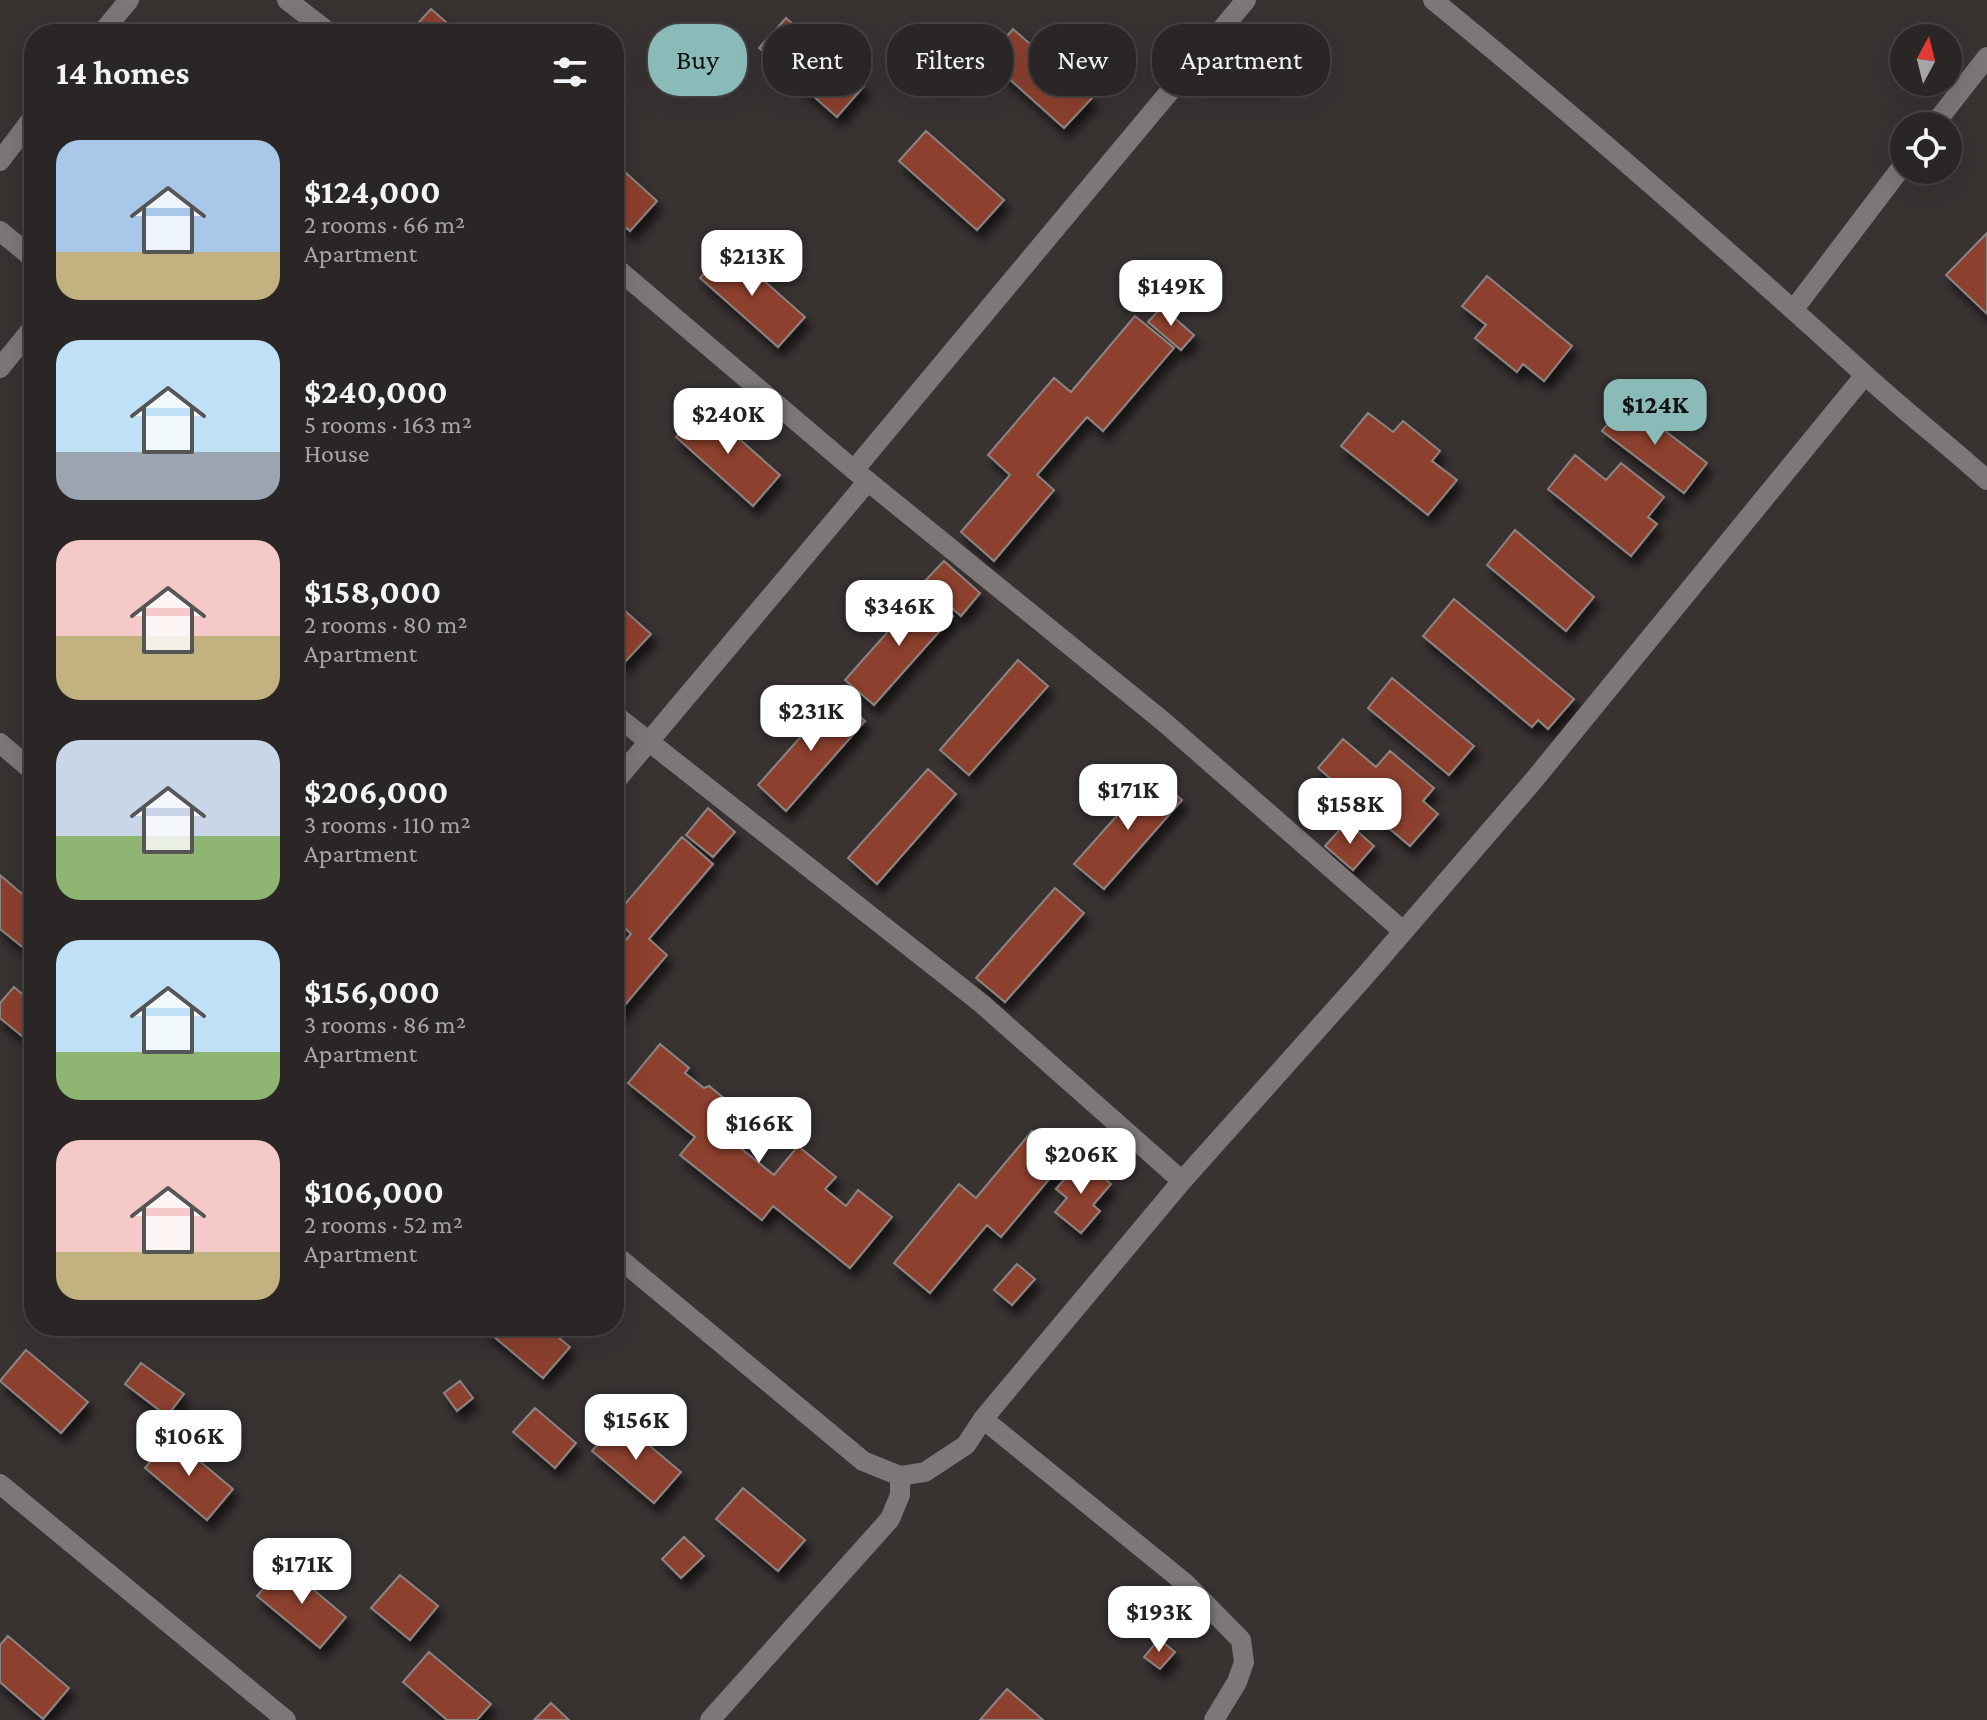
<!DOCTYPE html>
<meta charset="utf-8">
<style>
:root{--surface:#2a2625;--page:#363232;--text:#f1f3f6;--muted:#a5a5a7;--line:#464342;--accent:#8bbbb9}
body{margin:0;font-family:"Crimson Pro",serif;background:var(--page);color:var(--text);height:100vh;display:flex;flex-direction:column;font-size:30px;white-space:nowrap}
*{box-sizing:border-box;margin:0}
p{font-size:26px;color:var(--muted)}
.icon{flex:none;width:44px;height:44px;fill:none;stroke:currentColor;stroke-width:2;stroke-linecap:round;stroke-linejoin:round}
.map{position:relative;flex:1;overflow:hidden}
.drawer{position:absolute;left:24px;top:24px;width:600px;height:1312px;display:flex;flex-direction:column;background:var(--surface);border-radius:32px;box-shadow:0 8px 32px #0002,0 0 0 2px var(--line)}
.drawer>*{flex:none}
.hud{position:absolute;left:648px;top:24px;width:760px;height:72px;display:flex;gap:16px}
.needle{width:52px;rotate:7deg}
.tools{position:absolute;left:1890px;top:24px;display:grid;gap:16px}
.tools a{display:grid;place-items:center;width:72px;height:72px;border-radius:50%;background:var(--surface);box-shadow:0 8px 32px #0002,0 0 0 2px var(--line);font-size:40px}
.price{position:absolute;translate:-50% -68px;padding:0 18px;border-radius:16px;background:#fff;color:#222;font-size:26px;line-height:52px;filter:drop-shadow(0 2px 4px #0008)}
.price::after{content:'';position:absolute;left:50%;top:48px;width:24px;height:18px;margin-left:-12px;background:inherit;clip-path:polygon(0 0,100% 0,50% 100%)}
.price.selected{background:var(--accent);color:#111}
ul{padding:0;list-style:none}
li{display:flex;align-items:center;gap:24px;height:200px;padding:0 32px}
li span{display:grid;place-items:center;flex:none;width:224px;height:160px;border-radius:24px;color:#555}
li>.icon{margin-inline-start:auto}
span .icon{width:96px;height:96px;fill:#fffc;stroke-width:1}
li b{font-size:34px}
h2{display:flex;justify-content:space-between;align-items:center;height:96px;padding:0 32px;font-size:34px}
.chip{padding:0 28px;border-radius:32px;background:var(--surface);box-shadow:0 8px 32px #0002,0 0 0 2px var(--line);font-size:28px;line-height:72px}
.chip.selected{background:var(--accent);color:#111}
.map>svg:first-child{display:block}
</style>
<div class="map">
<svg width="1987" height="1720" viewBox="0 0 1987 1720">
<defs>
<filter id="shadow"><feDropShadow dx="5" dy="9" stdDeviation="4" flood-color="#0009"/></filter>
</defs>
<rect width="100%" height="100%" fill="#383231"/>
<path fill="#8d412f" stroke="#8b8483" stroke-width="2" filter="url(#shadow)" d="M 431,9 L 460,34 L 408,34 Z
M 786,18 L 864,86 L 837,117 L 759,48 Z
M 1013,29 L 1092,98 L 1064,128 L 987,59 Z
M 926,131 L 1004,200 L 977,230 L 899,161 Z
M 614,162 L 657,201 L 630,231 L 614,217 Z
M 1987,233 L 1987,314 L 1946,275 Z
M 727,248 L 805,317 L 778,347 L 700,278 Z
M 1487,276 L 1572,346 L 1544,381 L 1523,364 L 1517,372 L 1475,338 L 1486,325 L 1462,306 Z
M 1162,307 L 1194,335 L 1181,350 L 1148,322 Z
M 1135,316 L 1174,348 L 1103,431 L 1087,417 L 1037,475 L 1054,490 L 994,561 L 961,532 L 1010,475 L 988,455 L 1054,378 L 1071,392 Z
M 1626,401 L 1707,463 L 1684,493 L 1602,431 Z
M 702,406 L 780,475 L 753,506 L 676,437 Z
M 1368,413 L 1393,432 L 1403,421 L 1440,451 L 1432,461 L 1457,480 L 1428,515 L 1341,446 Z
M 1575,455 L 1606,480 L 1621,463 L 1664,497 L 1648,517 L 1657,524 L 1631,556 L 1548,489 Z
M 1515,530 L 1594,597 L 1566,631 L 1487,565 Z
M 944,561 L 980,593 L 961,616 L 923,583 Z
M 924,591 L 953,616 L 874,705 L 845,680 Z
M 1454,599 L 1574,699 L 1548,729 L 1538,720 L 1532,727 L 1423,636 Z
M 614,601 L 651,634 L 623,664 L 614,656 Z
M 1018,660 L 1048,686 L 969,775 L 940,750 Z
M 1392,678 L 1474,746 L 1449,775 L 1368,708 Z
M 837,696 L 865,721 L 786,811 L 758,785 Z
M 1343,739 L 1376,767 L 1390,751 L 1434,788 L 1423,801 L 1438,814 L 1410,846 L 1318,768 Z
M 928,769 L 956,794 L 877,884 L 848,858 Z
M 1153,775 L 1182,800 L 1104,889 L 1074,864 Z
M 708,808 L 735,832 L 713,857 L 686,835 Z
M 1347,822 L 1374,846 L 1353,870 L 1325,846 Z
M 682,837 L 713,864 L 649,939 L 667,955 L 614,1018 L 614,954 L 631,934 L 614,917 Z
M 0,875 L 34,904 L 34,948 L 30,953 L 0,929 Z
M 1055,888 L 1084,913 L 1005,1002 L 976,978 Z
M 14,987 L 34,1004 L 34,1046 L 0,1018 L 0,1003 Z
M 660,1044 L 689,1068 L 685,1073 L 704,1088 L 709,1086 L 731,1104 L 713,1126 L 774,1175 L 798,1146 L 836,1177 L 825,1189 L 846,1206 L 858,1190 L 892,1217 L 850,1268 L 773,1206 L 762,1220 L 680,1155 L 695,1137 L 628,1083 Z
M 1032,1131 L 1066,1159 L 1001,1237 L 987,1225 L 930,1293 L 894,1263 L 959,1184 L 976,1198 Z
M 1082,1159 L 1111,1184 L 1093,1205 L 1100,1211 L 1081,1233 L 1055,1212 L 1067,1198 L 1056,1189 Z
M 1017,1264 L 1035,1279 L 1012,1305 L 994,1290 Z
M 481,1326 L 545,1326 L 570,1347 L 543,1378 Z
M 26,1350 L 88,1402 L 61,1433 L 0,1381 Z
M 141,1363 L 184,1394 L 167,1416 L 125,1384 Z
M 460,1381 L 473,1398 L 457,1411 L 444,1393 Z
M 535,1408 L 576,1443 L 555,1468 L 513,1432 Z
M 619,1420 L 681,1472 L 654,1503 L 592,1451 Z
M 171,1437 L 233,1489 L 207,1520 L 145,1468 Z
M 743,1488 L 805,1540 L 778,1571 L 716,1519 Z
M 684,1537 L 704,1556 L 681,1578 L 662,1559 Z
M 284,1565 L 346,1617 L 320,1648 L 257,1596 Z
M 400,1575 L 438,1606 L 410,1640 L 371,1608 Z
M 8,1636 L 69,1688 L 43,1719 L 0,1682 L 0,1645 Z
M 1159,1639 L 1175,1652 L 1160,1669 L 1144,1657 Z
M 429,1652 L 491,1704 L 477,1720 L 447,1720 L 403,1682 Z
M 1007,1689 L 1043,1720 L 980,1720 Z
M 551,1703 L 569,1720 L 534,1720 Z"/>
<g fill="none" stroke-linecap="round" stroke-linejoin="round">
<path stroke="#7c7878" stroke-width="20" d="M 287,0 L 331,34
M 1433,0 C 1580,120 1722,245 1863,373 C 1903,410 1946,443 1987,480
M 101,34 L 129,0
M 1933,126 L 1987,57
M 0,161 L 34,116
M 0,231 L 34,259
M 614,266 L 854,470 L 1164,722 L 1403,931
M 1794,309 L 1904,164
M 0,368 L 34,326
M 854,470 L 1246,0
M 614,714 L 981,1003 L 1182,1181
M 0,743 L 34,772
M 614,783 L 868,481
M 614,1254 L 863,1461 L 900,1476 L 925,1472 L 966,1445 L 983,1419 L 1182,1181 L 1365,976 L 1534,780 L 1865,375
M 983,1419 L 1185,1583 L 1241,1640 L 1244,1662 L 1237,1682 L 1214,1720
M 0,1484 L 286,1720
M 710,1720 L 890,1519 L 900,1495 L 900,1476"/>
</g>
</svg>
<div class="tools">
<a><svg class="needle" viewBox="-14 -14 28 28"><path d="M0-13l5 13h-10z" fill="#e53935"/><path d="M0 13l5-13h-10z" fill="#a5a5a7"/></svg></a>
<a><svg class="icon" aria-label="locate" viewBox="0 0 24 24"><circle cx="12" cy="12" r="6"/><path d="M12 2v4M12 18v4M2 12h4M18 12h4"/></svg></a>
</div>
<b class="price" style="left:752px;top:298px">$213K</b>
<b class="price" style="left:1171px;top:328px">$149K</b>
<b class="price selected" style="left:1655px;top:447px">$124K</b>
<b class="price" style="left:728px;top:456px">$240K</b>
<b class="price" style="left:899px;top:648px">$346K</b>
<b class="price" style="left:811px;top:753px">$231K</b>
<b class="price" style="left:1128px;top:832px">$171K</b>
<b class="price" style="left:1350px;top:846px">$158K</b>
<b class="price" style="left:759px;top:1165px">$166K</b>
<b class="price" style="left:1081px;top:1196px">$206K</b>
<b class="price" style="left:636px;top:1462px">$156K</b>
<b class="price" style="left:189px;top:1478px">$106K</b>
<b class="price" style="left:302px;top:1606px">$171K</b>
<b class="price" style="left:1159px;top:1654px">$193K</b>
<div class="hud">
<a class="chip selected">Buy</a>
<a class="chip">Rent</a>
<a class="chip">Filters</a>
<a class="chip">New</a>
<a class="chip">Apartment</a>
</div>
<section class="drawer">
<h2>14 homes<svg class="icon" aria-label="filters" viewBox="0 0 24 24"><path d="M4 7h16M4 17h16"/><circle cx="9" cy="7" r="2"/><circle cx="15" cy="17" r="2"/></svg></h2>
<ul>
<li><span style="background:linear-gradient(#a9c7e8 70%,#c2b280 0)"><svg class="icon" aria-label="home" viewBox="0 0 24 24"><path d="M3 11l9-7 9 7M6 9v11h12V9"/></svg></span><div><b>$124,000</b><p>2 rooms · 66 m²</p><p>Apartment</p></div></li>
<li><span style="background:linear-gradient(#bfe0f5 70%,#9aa5b1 0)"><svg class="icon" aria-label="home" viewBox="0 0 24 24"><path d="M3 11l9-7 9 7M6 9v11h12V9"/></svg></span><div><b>$240,000</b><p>5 rooms · 163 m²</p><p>House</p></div></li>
<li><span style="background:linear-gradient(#f6c9c9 60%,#c2b280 0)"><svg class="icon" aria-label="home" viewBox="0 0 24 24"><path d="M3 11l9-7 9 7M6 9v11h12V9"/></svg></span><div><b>$158,000</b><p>2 rooms · 80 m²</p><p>Apartment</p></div></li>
<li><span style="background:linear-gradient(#c9d6e8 60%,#8fb573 0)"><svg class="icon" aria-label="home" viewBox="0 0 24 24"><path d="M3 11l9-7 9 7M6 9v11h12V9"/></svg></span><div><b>$206,000</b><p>3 rooms · 110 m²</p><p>Apartment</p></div></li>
<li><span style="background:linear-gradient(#bfe0f5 70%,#8fb573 0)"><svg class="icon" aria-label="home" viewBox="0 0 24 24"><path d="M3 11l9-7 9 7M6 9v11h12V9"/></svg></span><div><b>$156,000</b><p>3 rooms · 86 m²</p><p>Apartment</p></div></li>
<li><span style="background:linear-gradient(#f6c9c9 70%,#c2b280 0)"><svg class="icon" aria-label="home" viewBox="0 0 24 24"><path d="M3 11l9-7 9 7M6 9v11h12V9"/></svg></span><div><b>$106,000</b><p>2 rooms · 52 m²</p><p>Apartment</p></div></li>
</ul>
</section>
</div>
